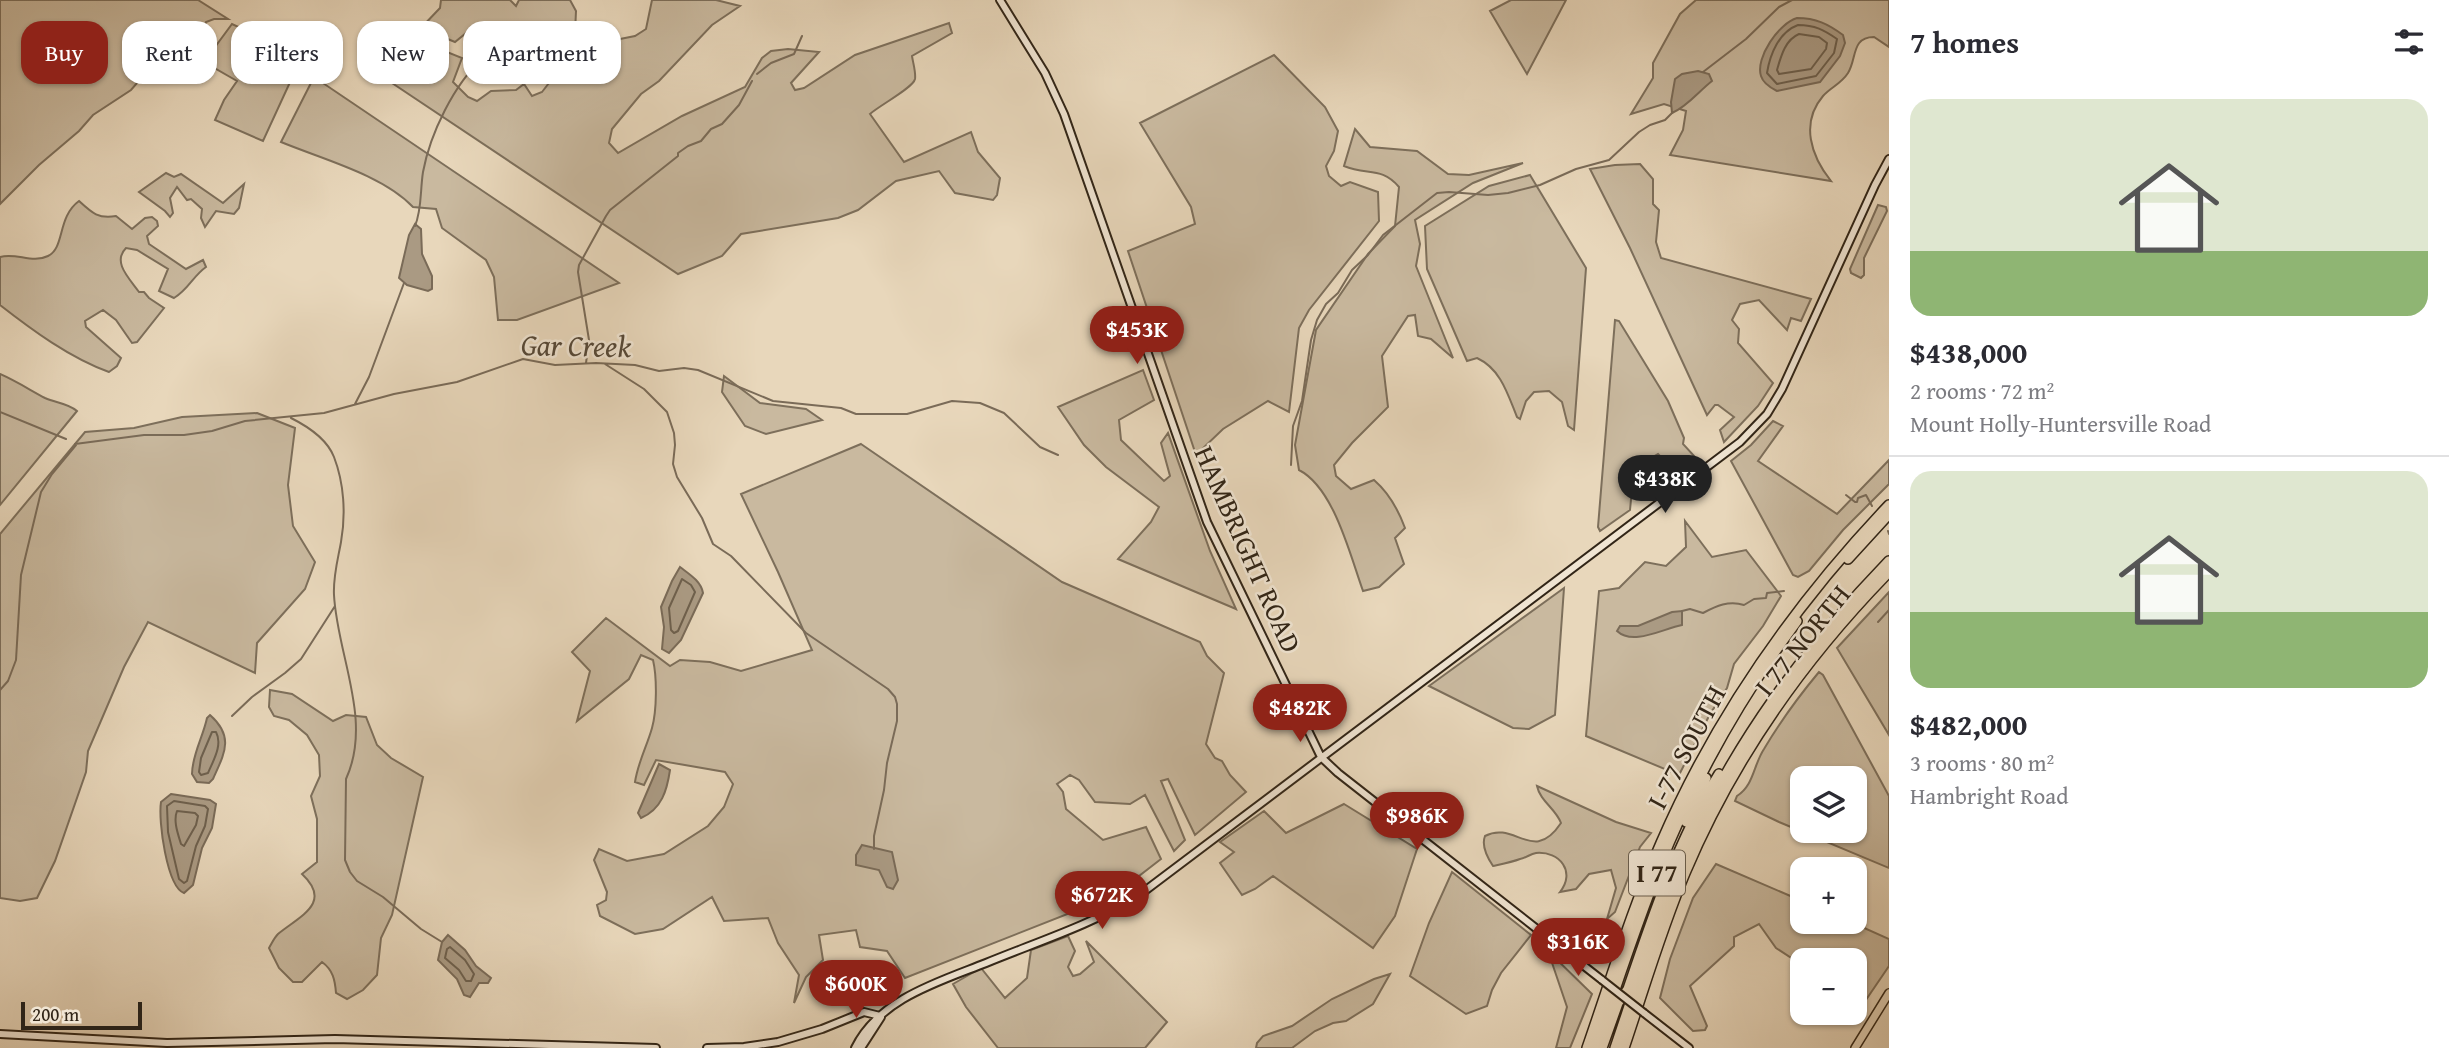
<!DOCTYPE html>
<meta charset="utf-8">
<style>
:root{--surface:#fff;--page:#f7f7f7;--text:#2b2b33;--muted:#7c7c81;--line:#e1e1e2;--accent:#8f2418}
body{margin:0;font-family:"Gentium Book Plus",serif;background:var(--page);color:var(--text);height:100vh;display:flex;flex-direction:column;font-size:26px;white-space:nowrap}
*{box-sizing:border-box;margin:0}
p{font-size:23px;color:var(--muted)}
.icon{flex:none;width:38px;height:38px;fill:none;stroke:currentColor;stroke-width:2;stroke-linecap:round;stroke-linejoin:round}
.map{position:relative;flex:1;overflow:hidden}
.sheet{display:flex;flex-direction:column;background:var(--surface);width:560px}
.sheet>*{flex:none}
.guide{position:absolute;left:21px;top:21px;width:665px;height:63px;display:flex;gap:14px}
.controls{position:absolute;left:1790px;top:766px;display:grid;gap:14px}
.controls a{display:grid;place-items:center;width:77px;height:77px;border-radius:14px;background:var(--surface);box-shadow:0 2px 5px #0004;font-size:35px}
.scale{position:absolute;left:21px;bottom:18px;width:121px;box-sizing:border-box;padding-left:7px;border:4px solid #312517;border-top:0;font-size:19px;line-height:24px;white-space:nowrap;color:#312517;-webkit-text-stroke:5px #f0e5d3;paint-order:stroke}
.price{position:absolute;translate:-50% -60px;padding:0 16px;border-radius:24px;background:var(--accent);color:#fff;font-size:23px;line-height:46px;filter:drop-shadow(0 2px 4px #0008)}
.price::after{content:'';position:absolute;left:50%;top:42px;width:21px;height:16px;margin-left:-10px;background:inherit;clip-path:polygon(0 0,100% 0,50% 100%)}
.price.current{background:#222;color:#fff}
ul{padding:0;list-style:none}
li{display:grid;align-content:center;gap:14px;height:371px;padding:0 21px}
li+li{border-top:2px solid var(--line)}
li span{display:grid;place-items:center;height:217px;border-radius:21px;color:#555}
li>.icon{margin-inline-start:auto}
span .icon{width:126px;height:126px;fill:#fffc;stroke-width:1}
li b{font-size:30px}
h2{display:flex;justify-content:space-between;align-items:center;height:84px;padding:0 21px;font-size:30px}
.tag{padding:0 24px;border-radius:21px;background:var(--surface);box-shadow:0 2px 5px #0004;font-size:24px;line-height:63px}
.tag.current{background:var(--accent);color:#fff}
main{display:flex;flex:1;min-height:0}
.map>svg:first-child{display:block}
</style>
<main>
<div class="map">
<svg width="1889" height="1048" viewBox="0 0 1889 1048">
<rect width="100%" height="100%" fill="#e8d7bb"/>
<filter id="stains"><feTurbulence type="fractalNoise" baseFrequency=".00286" numOctaves="4"/><feColorMatrix values="0 0 0 0 .2 0 0 0 0 .09 0 0 0 0 .02 0 0 0 .5 -.17"/></filter>
<radialGradient id="worn" r=".72"><stop offset=".6" stop-color="#630" stop-opacity="0"/><stop offset="1" stop-color="#630" stop-opacity=".3"/></radialGradient>
<path fill="#c9b99f" stroke="#7d6f5b" stroke-width="2" fill-rule="evenodd" d="M 0,0 L 198,0 L 228,19 L 214,19 L 206,22 L 199,39 L 215,47 L 232,24 L 243,29 L 250,39 L 240,43 L 234,59 L 237,63 L 246,64 L 253,59 L 259,46 L 262,43 L 297,67 L 263,141 L 215,120 L 224,100 L 237,81 L 209,65 L 163,53 L 131,90 L 93,115 L 79,131 L 39,165 L 0,204 Z
M 441,0 L 510,0 L 516,6 L 519,0 L 570,0 L 576,11 L 575,33 L 590,45 L 635,36 L 646,29 L 652,0 L 716,0 L 740,6 L 712,25 L 659,81 L 641,94 L 612,129 L 609,143 L 618,153 L 682,116 L 745,87 L 762,58 L 771,51 L 788,49 L 819,52 L 791,83 L 795,90 L 804,88 L 855,55 L 949,23 L 952,33 L 912,56 C 913,63 916,72 915,79 C 913,88 880,105 870,114 L 904,162 L 971,132 L 978,152 L 1000,178 L 997,195 L 993,200 L 955,193 L 939,171 L 896,181 L 858,210 L 838,218 L 741,234 L 722,256 L 678,274 L 365,65 L 400,74 L 426,75 L 433,63 L 404,46 L 410,37 L 462,58 L 453,82 L 468,97 L 477,101 L 491,91 L 516,90 L 524,84 L 532,96 L 542,92 L 552,79 L 547,47 L 521,44 L 501,28 L 477,24 L 455,42 L 421,28 L 440,8 Z
M 1511,0 L 1566,0 L 1527,74 L 1490,11 Z
M 1696,0 L 1889,0 L 1889,47 L 1874,37 C 1851,37 1857,59 1848,73 C 1841,84 1831,87 1823,96 C 1800,123 1811,156 1831,181 L 1670,155 L 1683,130 L 1686,111 L 1664,104 L 1631,114 L 1653,78 L 1653,63 L 1680,14 Z
M 1274,55 L 1325,107 L 1338,131 L 1334,151 L 1326,166 L 1329,176 L 1341,186 L 1350,182 L 1378,192 L 1379,221 L 1309,310 L 1299,328 L 1289,412 L 1268,401 L 1223,429 L 1196,455 L 1128,251 L 1195,224 L 1191,207 L 1140,123 Z
M 314,77 L 619,283 L 517,320 L 498,320 L 494,277 L 486,260 L 442,228 L 436,209 L 413,207 C 383,175 322,159 281,142 Z
M 1355,129 L 1370,147 L 1417,151 L 1448,174 L 1469,175 L 1523,163 L 1473,183 L 1415,220 L 1420,244 L 1416,266 L 1453,358 L 1431,339 L 1418,336 L 1415,315 L 1408,316 L 1382,356 L 1388,407 L 1352,443 L 1334,465 L 1336,476 L 1351,489 L 1374,480 C 1389,493 1398,509 1405,528 L 1395,538 L 1404,564 L 1379,587 L 1363,591 C 1350,555 1334,488 1299,470 L 1295,445 L 1316,330 L 1368,254 L 1395,226 L 1399,187 C 1381,166 1367,176 1344,166 Z
M 1640,164 L 1653,179 L 1653,204 L 1659,210 L 1656,242 L 1661,258 L 1811,299 L 1801,321 L 1791,318 L 1787,330 L 1759,300 L 1740,304 L 1732,320 L 1739,329 L 1738,343 L 1773,383 L 1758,406 L 1724,442 L 1720,430 L 1734,417 L 1718,405 L 1715,405 L 1707,415 L 1630,248 L 1590,169 L 1615,165 Z
M 166,173 L 174,177 L 181,174 L 223,203 L 244,184 L 239,208 L 234,214 L 216,211 L 205,227 L 201,218 L 202,209 L 191,199 L 187,200 L 177,187 L 170,198 L 173,213 L 170,217 L 165,211 L 139,192 Z
M 1530,175 L 1586,268 L 1574,430 L 1568,426 L 1562,402 L 1549,391 L 1534,392 L 1526,401 L 1520,419 L 1517,417 C 1508,395 1501,369 1477,358 L 1467,361 L 1427,269 L 1425,226 L 1489,186 Z
M 79,201 C 92,213 98,219 116,216 L 132,229 L 145,218 L 152,217 L 157,221 L 158,226 L 147,236 L 149,244 L 186,269 L 203,260 L 206,267 C 193,276 188,290 174,298 L 159,291 L 168,269 L 137,250 L 126,248 C 112,262 129,278 139,292 L 144,292 L 149,298 L 164,308 L 137,342 L 132,343 L 116,320 L 103,310 L 85,321 L 86,327 L 121,358 L 117,366 L 109,372 C 70,358 32,330 0,305 L 0,257 C 16,252 32,264 48,256 C 65,248 57,217 79,201 Z
M 1878,205 L 1886,207 L 1887,211 L 1864,258 L 1864,275 L 1861,278 L 1851,273 L 1850,269 Z
M 1615,320 L 1619,321 L 1668,401 L 1684,438 L 1683,444 L 1696,458 L 1684,467 L 1673,469 L 1658,454 L 1634,468 L 1630,510 L 1600,531 L 1598,527 Z
M 1143,370 L 1154,400 L 1119,420 L 1121,440 L 1164,481 L 1170,476 L 1161,443 L 1168,433 L 1210,551 L 1236,609 L 1118,559 L 1151,522 L 1159,507 L 1106,467 L 1084,445 L 1058,407 Z
M 0,374 C 16,381 30,390 45,398 C 56,403 68,403 77,411 L 0,505 Z
M 724,376 L 760,403 L 806,409 L 822,420 L 766,434 L 745,426 L 722,392 Z
M 257,413 L 295,428 L 288,485 L 293,526 L 315,562 L 305,589 L 257,643 L 255,673 L 148,622 L 124,667 L 88,751 L 86,772 L 55,861 L 37,898 L 20,901 L 0,898 L 0,534 L 85,432 L 134,428 L 182,417 Z
M 1773,421 L 1783,426 L 1758,461 L 1837,514 L 1889,460 L 1889,484 L 1843,530 L 1809,571 L 1798,577 L 1793,575 L 1731,461 L 1751,445 Z
M 861,444 L 1062,582 L 1200,642 L 1207,656 L 1224,673 L 1206,744 L 1215,758 L 1222,761 L 1230,775 L 1246,792 L 1195,835 L 1168,779 L 1161,781 L 1185,840 L 1174,851 L 1145,795 L 1130,804 L 1095,802 L 1079,780 L 1070,775 L 1057,784 L 1063,792 L 1066,809 L 1103,840 L 1146,827 L 1161,859 L 1113,896 L 905,978 L 887,951 L 860,947 L 856,930 L 819,935 L 823,960 L 806,977 L 794,1003 L 799,975 L 778,943 L 768,918 L 724,921 L 712,897 L 663,929 L 635,934 L 600,916 L 597,905 L 606,900 L 607,892 L 594,860 L 599,849 L 627,861 L 664,854 L 708,826 L 724,807 L 733,784 L 725,772 L 656,760 L 644,785 L 635,782 C 638,762 647,746 652,728 C 657,710 657,677 653,660 L 641,655 L 629,679 L 577,721 L 590,671 L 572,652 L 606,618 L 670,666 L 680,660 L 710,662 L 741,671 L 812,650 L 778,572 L 741,494 Z
M 1685,521 L 1712,557 L 1746,550 L 1781,596 L 1763,626 L 1734,664 L 1727,688 L 1710,714 L 1679,775 L 1586,736 L 1599,591 L 1619,588 L 1645,562 L 1666,566 L 1686,547 Z
M 1564,588 L 1555,715 L 1529,729 L 1513,728 L 1429,686 Z
M 1889,592 L 1889,735 L 1837,648 Z
M 1819,672 L 1823,675 L 1889,796 L 1889,868 L 1779,822 L 1735,801 L 1737,796 C 1754,785 1753,766 1764,749 C 1780,722 1799,696 1819,672 ZM 1802,779 L 1855,779 L 1855,831 L 1802,831 Z
M 270,690 L 292,694 L 333,721 L 346,715 L 366,717 L 377,745 L 391,758 L 423,777 L 392,915 L 381,938 L 377,975 L 363,990 L 347,999 L 336,993 C 335,980 333,970 322,962 L 302,982 L 293,982 L 279,968 L 269,948 C 272,943 274,938 278,934 C 300,916 333,903 302,874 L 317,862 L 317,819 L 311,796 L 320,776 L 319,755 L 307,735 L 289,720 L 274,716 L 269,707 Z
M 1537,786 L 1616,822 L 1651,833 L 1640,847 L 1615,912 L 1607,919 L 1616,888 L 1611,870 L 1589,874 L 1576,889 L 1560,892 C 1576,872 1560,851 1536,853 C 1530,854 1526,858 1520,859 C 1512,862 1502,864 1493,866 C 1487,857 1481,846 1485,836 C 1515,820 1533,865 1561,823 C 1556,809 1540,801 1537,786 Z
M 1344,804 L 1417,849 L 1395,916 L 1373,948 L 1273,876 L 1255,889 L 1242,895 L 1220,863 L 1234,852 L 1220,842 L 1264,811 L 1286,833 Z
M 1716,864 L 1802,901 L 1802,922 L 1851,922 L 1889,939 L 1889,966 L 1855,1016 L 1852,1013 L 1855,1013 L 1855,961 L 1802,961 L 1802,965 L 1776,948 L 1759,924 L 1734,937 L 1734,946 L 1690,986 L 1707,1026 L 1705,1030 L 1693,1031 L 1660,998 L 1670,959 L 1693,898 Z
M 1452,872 L 1531,935 L 1501,973 L 1492,990 L 1487,1006 L 1466,1014 L 1410,976 L 1429,923 Z
M 1068,936 L 1075,951 L 1068,967 L 1073,976 L 1080,974 L 1094,962 L 1086,941 L 1167,1022 L 1145,1048 L 998,1048 L 966,1007 L 953,984 L 981,968 L 1005,998 L 1027,978 L 1031,950 Z
M 1548,951 L 1592,994 L 1570,1048 L 1556,1048 L 1567,1007 Z
M 1390,974 L 1373,1004 L 1346,1021 L 1333,1023 L 1315,1031 L 1292,1048 L 1256,1048 L 1257,1043 L 1263,1036 L 1292,1026 L 1332,999 L 1374,979 Z"/>
<path fill="#aa9a83" stroke="#7a6b58" stroke-width="2" d="M 1797,18 C 1816,18 1828,24 1843,35 L 1845,43 L 1840,56 L 1820,82 L 1777,91 C 1771,88 1763,83 1761,76 C 1755,58 1779,23 1797,18 Z
M 500,31 L 503,34 L 508,57 L 499,68 L 483,58 L 476,50 L 490,35 Z
M 1698,71 L 1709,74 L 1712,81 C 1699,91 1687,107 1672,113 L 1671,102 L 1675,79 L 1682,74 Z
M 415,224 L 421,229 L 422,254 L 432,276 L 432,289 L 428,291 L 407,285 L 399,278 L 409,235 Z
M 680,567 C 689,574 701,581 703,593 L 681,640 L 669,653 L 662,649 L 664,627 L 661,607 L 672,581 Z
M 1682,611 L 1682,625 C 1662,629 1633,646 1617,631 L 1620,626 L 1638,626 L 1672,612 Z
M 210,715 C 235,737 224,754 213,779 L 209,783 L 197,782 L 192,774 C 192,755 203,737 207,718 Z
M 659,764 L 670,770 C 667,790 662,809 641,818 L 638,813 Z
M 171,794 L 210,800 L 216,804 L 212,828 L 202,848 L 193,885 L 184,893 C 167,887 158,821 161,802 Z
M 862,845 L 892,852 L 898,880 L 893,889 L 887,887 L 879,870 L 856,865 L 856,855 Z
M 448,935 L 465,950 L 476,966 L 491,978 L 488,983 L 479,983 L 470,997 L 464,995 L 457,979 L 438,960 L 442,942 Z"/>
<g fill="none" stroke-linecap="round" stroke-linejoin="round">
<path stroke="#6e604d" stroke-width="2" d="M 1798,25 C 1815,25 1824,30 1837,39 L 1834,53 L 1816,76 L 1777,84 L 1767,73 C 1770,54 1779,32 1798,25 Z
M 1799,34 L 1819,37 L 1827,43 L 1826,49 L 1811,69 L 1779,74 L 1777,70 C 1781,56 1785,40 1799,34 Z
M 682,579 L 691,585 L 695,592 L 678,631 L 674,633 L 671,630 L 669,608 Z
M 212,732 L 216,732 C 223,745 213,761 208,773 L 201,775 L 199,772 L 201,758 Z
M 174,801 L 205,806 L 208,809 L 205,826 L 196,846 L 187,881 L 184,883 L 179,879 L 168,832 L 167,806 Z
M 177,811 L 195,813 L 198,816 L 196,825 L 184,846 L 181,844 C 178,834 173,821 177,811 Z
M 450,947 L 465,960 L 474,974 L 471,981 L 466,981 L 459,970 L 445,958 L 447,949 Z"/>
<path stroke="#7a6b58" stroke-width="2" d="M 1703,72 L 1746,39 L 1779,7 L 1792,0
M 757,74 L 771,63 L 794,54 L 802,36
M 415,226 C 422,209 420,191 423,172 C 430,134 454,84 483,58
M 586,363 L 589,340 L 578,272 L 579,265 L 606,216 L 610,210 L 678,156 L 678,153 L 688,146 L 701,141 L 711,129 L 722,124 L 739,105 L 752,81
M 605,364 L 644,389 L 667,412 L 674,433 L 675,445 L 673,464 L 677,477 L 702,518 L 713,544 L 731,556 L 806,633 L 888,689 L 895,697 L 897,704 L 897,721 L 887,763 L 884,790 L 874,836 L 874,849
M 355,404 L 369,377 L 404,283
M 0,412 L 66,439
M 291,418 C 307,426 327,439 334,457 C 344,483 346,514 341,542 C 338,559 333,576 334,595 C 337,655 373,720 346,779 L 345,860 L 350,872 L 357,881 L 383,897 L 421,929 L 442,942
M 75,444 L 144,435 L 184,435 L 212,431 L 245,421 L 324,413 L 394,394 L 457,382 L 523,359 L 555,365 L 596,363 L 635,365 L 659,371 L 684,368 L 698,370 L 773,401 L 841,408 L 856,414 L 907,414 L 952,401 L 980,403 L 1004,413 L 1040,447 L 1058,455
M 1291,465 L 1293,426 L 1302,401 L 1311,340 L 1317,320 L 1326,304 L 1338,293 L 1352,270 L 1368,255 L 1383,235 L 1437,193 L 1449,192 L 1488,195 L 1508,193 L 1540,185 L 1576,169 L 1609,160 L 1639,132 L 1650,125 L 1665,120 L 1673,112
M 1846,495 L 1855,502 L 1857,502 L 1858,498 L 1866,495 L 1872,506
M 1888,531 L 1889,534
M 1682,611 L 1690,609 L 1703,613 C 1716,606 1729,600 1744,605 L 1754,599 L 1766,598 L 1767,593 L 1784,591
M 1878,622 L 1889,610
M 0,690 L 8,681 L 16,660 L 21,575 L 41,492 L 52,474 L 76,445
M 232,716 L 252,697 L 285,673 L 301,659 L 335,606"/>
<defs>
<path id="secondary" d="M 1000,0 L 1045,73 L 1064,114 L 1207,522 L 1321,757 L 1338,773 L 1602,980
M 1644,1013 L 1689,1048
M 0,1034 L 167,1043 L 335,1039 L 656,1048
M 707,1048 L 744,1047 L 778,1042 L 822,1029 L 864,1012 L 880,1016
M 855,1048 C 879,999 938,982 986,963 C 1037,942 1091,925 1138,896 L 1740,442 L 1767,414 L 1782,389 L 1875,185 L 1889,159
M 861,1048 L 881,1017"/>
<path id="primary" d="M 1855,1048 L 1889,993"/>
<path id="highway" d="M 1848,559 L 1889,514
M 1686,822 L 1706,778
M 1587,1048 C 1611,979 1632,909 1661,843 C 1716,716 1795,604 1889,505
M 1595,1048 C 1619,979 1641,909 1669,843 C 1703,764 1746,690 1797,621
M 1602,1048 L 1618,1003 L 1628,989 C 1653,915 1678,841 1719,774
M 1615,1048 C 1637,983 1658,916 1686,853 C 1735,742 1805,648 1889,561
M 1624,1048 C 1644,989 1661,930 1685,873 C 1733,759 1803,660 1889,572"/>
</defs>
<use href="#secondary" stroke="#312517" stroke-width="10"/>
<use href="#primary" stroke="#312517" stroke-width="10"/>
<use href="#highway" stroke="#312517" stroke-width="12"/>
<use href="#secondary" stroke="#f0e5d3" stroke-width="6"/>
<use href="#primary" stroke="#e8d7bb" stroke-width="7"/>
<use href="#highway" stroke="#e8d7bb" stroke-width="9"/>
<defs>
<path id="secondary-bridge" d="M 1602,980 L 1644,1013"/>
</defs>
<use href="#secondary-bridge" stroke="#312517" stroke-width="10" stroke-linecap="butt"/>
<use href="#secondary-bridge" stroke="#f0e5d3" stroke-width="6"/>
</g>
<g text-anchor="middle" stroke-width="5" stroke-linejoin="round" paint-order="stroke">
<rect fill="#f0e5d3" stroke="#6a5f4f" stroke-width="2" x="1629" y="850.5" width="56" height="45" rx="5"/>
<g font-size="26" font-weight="bold" fill="#312517">
<text x="1657" y="882">I 77</text>
</g>
<g font-size="28" fill="#312517" stroke="#f0e5d3">
<text transform="translate(1248 549) rotate(66)" y="10">HAMBRIGHT ROAD</text>
<text transform="translate(1802 640) rotate(-51)" y="10">I 77 NORTH</text>
<text transform="translate(1686 747) rotate(-62)" y="10">I-77 SOUTH</text>
</g>
<g font-size="30" font-style="italic" fill="#554837" stroke="#f0e5d3">
<text transform="translate(576 346) rotate(1)" y="10">Gar Creek</text>
</g>
</g>
<rect width="100%" height="100%" filter="url(#stains)"/>
<rect width="100%" height="100%" fill="url(#worn)"/>
</svg>
<div class="controls">
<a><svg class="icon" aria-label="layers" viewBox="0 0 24 24"><path d="M12 4l9 5-9 5-9-5zM3 14l9 5 9-5"/></svg></a>
<a>+</a>
<a>−</a>
</div>
<div class="scale">200 m</div>
<b class="price" style="left:1137px;top:366px">$453K</b>
<b class="price current" style="left:1665px;top:515px">$438K</b>
<b class="price" style="left:1300px;top:744px">$482K</b>
<b class="price" style="left:1417px;top:852px">$986K</b>
<b class="price" style="left:1102px;top:931px">$672K</b>
<b class="price" style="left:1578px;top:978px">$316K</b>
<b class="price" style="left:856px;top:1020px">$600K</b>
<div class="guide">
<a class="tag current">Buy</a>
<a class="tag">Rent</a>
<a class="tag">Filters</a>
<a class="tag">New</a>
<a class="tag">Apartment</a>
</div>
</div>
<section class="sheet">
<h2>7 homes<svg class="icon" aria-label="filters" viewBox="0 0 24 24"><path d="M4 7h16M4 17h16"/><circle cx="9" cy="7" r="2"/><circle cx="15" cy="17" r="2"/></svg></h2>
<ul>
<li><span style="background:linear-gradient(#dfe7d0 70%,#8fb573 0)"><svg class="icon" aria-label="home" viewBox="0 0 24 24"><path d="M3 11l9-7 9 7M6 9v11h12V9"/></svg></span><div><b>$438,000</b><p>2 rooms · 72 m²</p><p>Mount Holly-Huntersville Road</p></div></li>
<li><span style="background:linear-gradient(#dfe7d0 65%,#8fb573 0)"><svg class="icon" aria-label="home" viewBox="0 0 24 24"><path d="M3 11l9-7 9 7M6 9v11h12V9"/></svg></span><div><b>$482,000</b><p>3 rooms · 80 m²</p><p>Hambright Road</p></div></li>
</ul>
</section>
</main>
